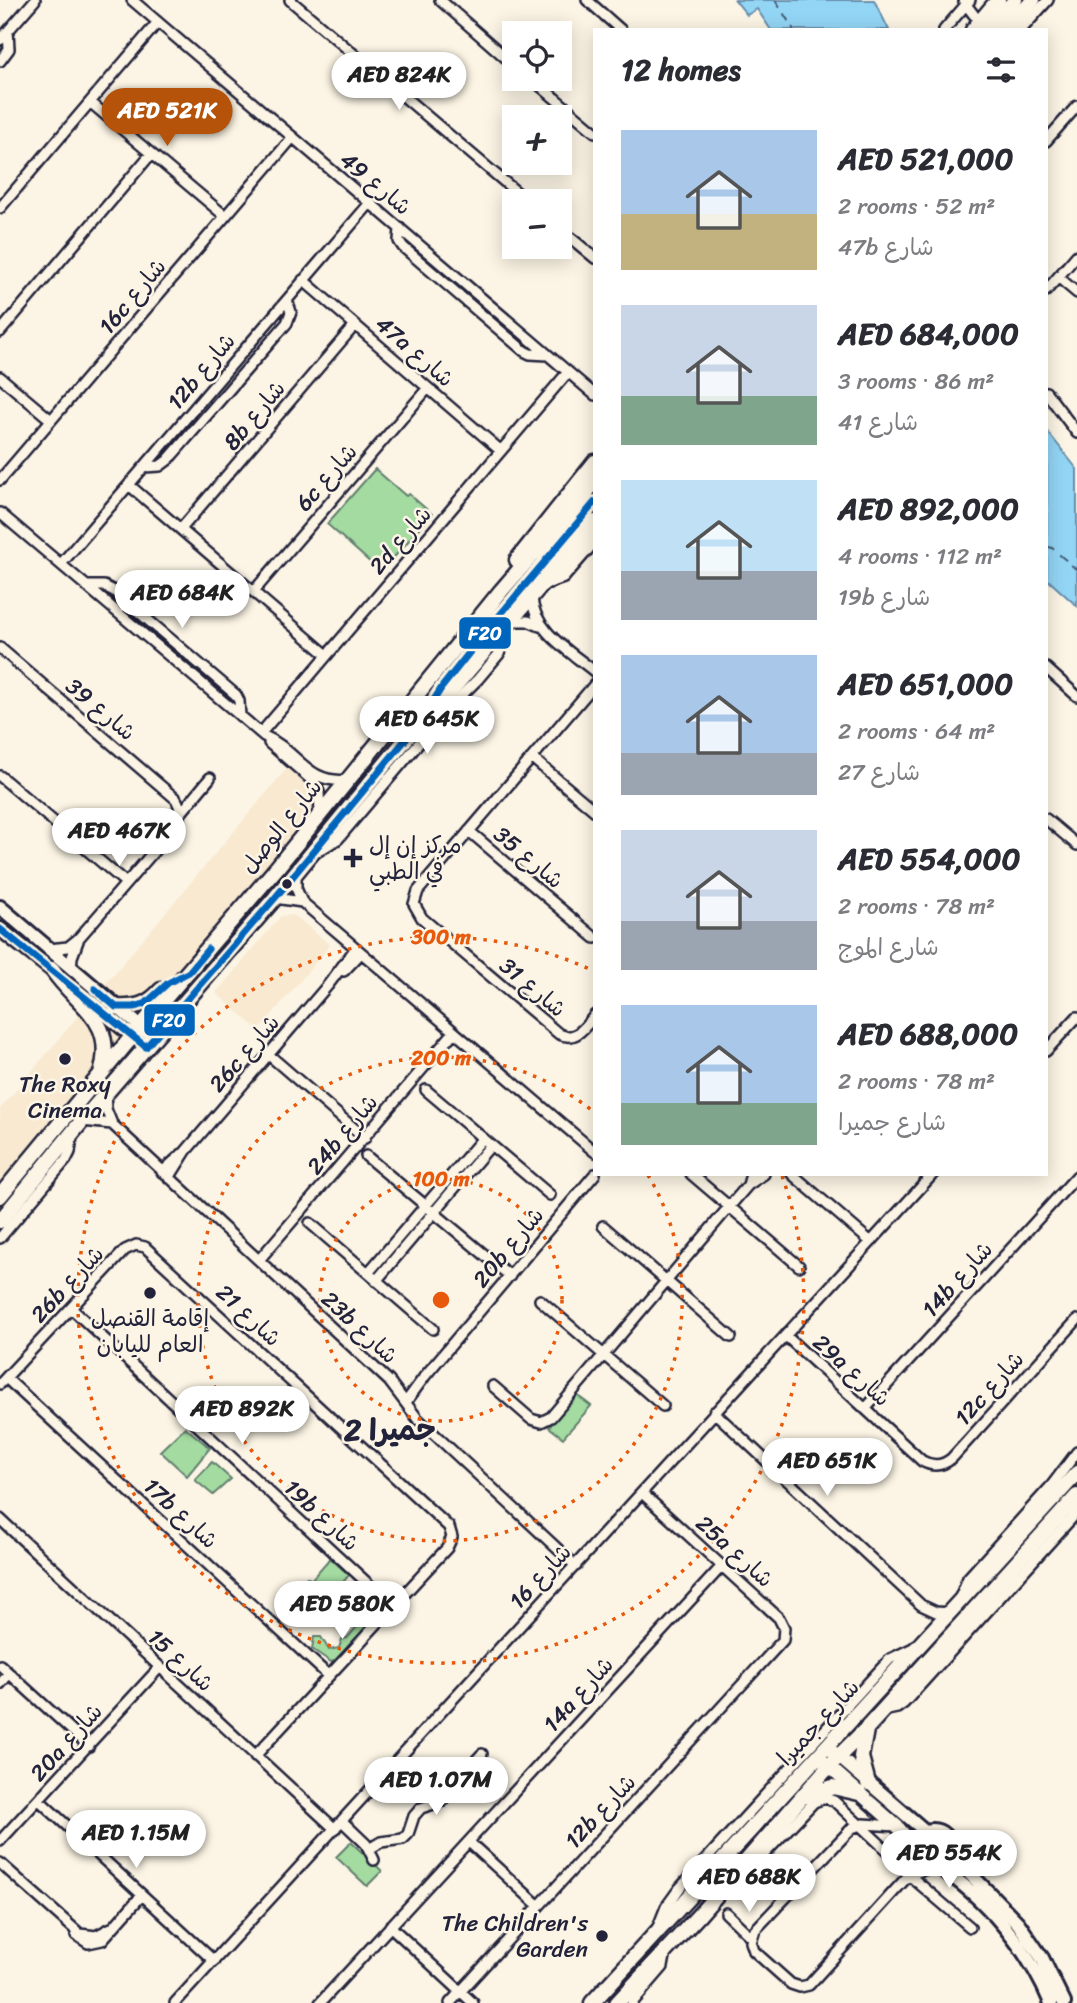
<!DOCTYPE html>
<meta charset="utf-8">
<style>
:root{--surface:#fff;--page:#f2f2f3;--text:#2b2b33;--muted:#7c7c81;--accent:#b45309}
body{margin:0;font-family:Sriracha,"Playpen Sans Arabic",sans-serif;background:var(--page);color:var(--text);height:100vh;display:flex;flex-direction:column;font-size:26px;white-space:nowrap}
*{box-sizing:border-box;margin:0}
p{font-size:23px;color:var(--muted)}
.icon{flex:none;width:38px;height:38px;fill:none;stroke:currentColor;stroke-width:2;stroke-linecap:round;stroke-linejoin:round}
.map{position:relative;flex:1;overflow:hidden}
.side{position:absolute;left:593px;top:28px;width:455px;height:1148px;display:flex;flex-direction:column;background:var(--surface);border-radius:0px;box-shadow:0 4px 18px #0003}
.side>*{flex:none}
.buttons{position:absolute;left:502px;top:21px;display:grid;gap:14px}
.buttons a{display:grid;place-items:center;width:70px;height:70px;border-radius:0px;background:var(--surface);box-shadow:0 4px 18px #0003;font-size:35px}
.price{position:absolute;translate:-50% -60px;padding:0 16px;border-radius:24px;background:#fff;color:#222;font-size:23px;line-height:46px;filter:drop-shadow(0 2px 4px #0008)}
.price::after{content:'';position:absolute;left:50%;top:42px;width:21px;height:16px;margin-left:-10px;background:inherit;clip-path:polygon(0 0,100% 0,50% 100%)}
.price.on{background:var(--accent);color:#fff}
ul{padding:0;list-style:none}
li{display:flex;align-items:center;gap:21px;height:175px;padding:0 28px}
li span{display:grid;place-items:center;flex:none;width:196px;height:140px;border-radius:0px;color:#555}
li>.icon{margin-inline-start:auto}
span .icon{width:84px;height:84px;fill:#fffc;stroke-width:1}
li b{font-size:30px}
h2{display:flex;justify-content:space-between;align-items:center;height:84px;padding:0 28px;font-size:30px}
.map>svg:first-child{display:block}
</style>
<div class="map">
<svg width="1077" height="2003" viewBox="0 0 1077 2003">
<rect width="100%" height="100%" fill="#fcf5e5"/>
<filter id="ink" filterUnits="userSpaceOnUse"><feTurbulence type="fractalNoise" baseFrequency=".0143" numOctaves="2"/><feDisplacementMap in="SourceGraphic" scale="14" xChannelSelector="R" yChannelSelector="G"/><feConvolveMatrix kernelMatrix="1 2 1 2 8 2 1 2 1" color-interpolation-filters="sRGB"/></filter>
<g filter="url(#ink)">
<path fill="#f8e9d0" d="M 289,766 L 320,800 L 324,811 L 161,998 L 106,1055 L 99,1079 L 0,1196 L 0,1109 Z
M 294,915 L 330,945 L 259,1030 L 216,993 L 281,916 Z"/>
<path fill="#a3dba0" stroke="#627e6e" stroke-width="2" d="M 375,469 L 406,496 L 409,494 L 432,514 L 381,572 L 327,524 Z
M 577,1395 L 591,1406 L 563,1438 L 549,1427 Z
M 185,1427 L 210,1448 L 187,1476 L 160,1451 Z
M 212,1462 L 231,1479 L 213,1495 L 195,1480 Z
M 330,1558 L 349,1575 L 330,1598 L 311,1581 L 303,1586 L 300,1583 L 307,1577 L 311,1580 Z
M 368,1589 L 381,1598 L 384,1611 L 341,1659 L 331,1662 L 312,1649 L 314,1637 L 321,1637 L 329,1650 L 339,1648 L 342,1639 L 347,1638 L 362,1621 L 354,1612 L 359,1608 L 359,1605 L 363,1602 L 370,1607 L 378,1602 Z
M 351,1842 L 382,1871 L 367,1886 L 336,1857 Z"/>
<path fill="#93d5f5" stroke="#668dab" stroke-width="2" d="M 735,0 L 874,0 L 889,30 L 771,30 L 757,9 L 747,15 Z
M 1047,431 L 1077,469 L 1077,606 L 1047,579 Z"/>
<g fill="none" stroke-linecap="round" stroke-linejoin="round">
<path stroke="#445873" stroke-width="2" stroke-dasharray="9 7" stroke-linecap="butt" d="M 775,0 L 794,30
M 1046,546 L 1052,548 L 1077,570"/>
<defs>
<path id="street" d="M 132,0 L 595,395
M 290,0 L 527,201
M 440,0 L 514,65
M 587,0 L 621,30
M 964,2 L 974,15
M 944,30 L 970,0
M 1021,30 L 1048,0
M 0,40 L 35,0
M 0,61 L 9,49 L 8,31
M 532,79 L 595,132
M 90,102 L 225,216
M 1046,141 L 1077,106
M 0,208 L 158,22
M 400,228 L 399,241 L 403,247 L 524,351 L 530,354 L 548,355
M 560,229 L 595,258
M 1058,277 L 1077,293
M 303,280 L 501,451
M 1046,291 L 1077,255
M 0,332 L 151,154
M 0,377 L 51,420
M 1046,392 L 1077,433
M 144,467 L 160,466 L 168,460 L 287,323 L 291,312 L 287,300
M 0,480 L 293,137
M 129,485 L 327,655
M 0,513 L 264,736 C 298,750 306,785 348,780
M 181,529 L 355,325
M 61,564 L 370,203
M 86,586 L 104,586 L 114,591 L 236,695 L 239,701 L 240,716
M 254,591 L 428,388
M 532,597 C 533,631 571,652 595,672
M 511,621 L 528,621 L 540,626
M 0,648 L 176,799 C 182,809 181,818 175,827 L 78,939 L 68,947 L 49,949
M 1046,668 L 1077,696
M 595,684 L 418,891 L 414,904 L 422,918 L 559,1034 C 576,1042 585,1027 595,1015
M 261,733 L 568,372
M 269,743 L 315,783 L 319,792 L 320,812
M 532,758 L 595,811
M 0,776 L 126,883
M 181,813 L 210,778
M 1046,819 L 1077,845
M 469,831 L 595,938
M 315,853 L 338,839 L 447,710 L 478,679 L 499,654 L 504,640 L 505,630
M 296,874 L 296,888 L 302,902
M 275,898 L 302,902 L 595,1152
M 71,969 L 72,957 L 78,941
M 344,971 L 361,953
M 1046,1051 L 1077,1017
M 269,1055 L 365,1138
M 426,1090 L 550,1195
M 105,1094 L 106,1109 L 112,1124 L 389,1381 L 417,1418 L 576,1566
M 82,1121 L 112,1124
M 366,1156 L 510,1276
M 162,1172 L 182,1154
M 691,1174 L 799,1266
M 792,1174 L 871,1242
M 169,1178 L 186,1151 L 328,985 L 356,948
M 748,1185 L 764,1174
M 310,1223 L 433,1329
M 603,1226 L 731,1337
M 0,1238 L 66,1160 L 70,1152 L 72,1136
M 259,1260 L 454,1032
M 368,1273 L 483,1138
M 376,1281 L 491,1145
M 540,1300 L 663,1406
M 71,1308 L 393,1607
M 786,1336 L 922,1461 C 933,1467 943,1466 952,1458 L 1077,1320
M 6,1378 L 329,1676
M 0,1384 L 125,1250 L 136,1245 L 145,1247 L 449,1527 L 452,1537 L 447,1548 L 255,1756
M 493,1386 L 531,1419 L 541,1422 L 551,1417 L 729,1207 L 748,1185 L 751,1174
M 406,1402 L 425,1376 L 595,1174
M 866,1408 L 1077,1176
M 714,1412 L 921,1605 L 936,1612 L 950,1613
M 0,1519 L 335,1829
M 959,1600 L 968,1578 L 1052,1485 L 1077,1452
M 0,1665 L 89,1746
M 0,1684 L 9,1674
M 883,1711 L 897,1708 L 904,1703 L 1072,1518 L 1075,1511 L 1074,1500
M 39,1800 L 214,1961
M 342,1821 L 366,1844 L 374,1860
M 897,1826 L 863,1824 L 852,1828 L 755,1930 L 751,1942 L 754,1951 L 791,1984 L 800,1987 L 809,1985 L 909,1875 L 915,1853
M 0,1841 L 160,1667
M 469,1842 L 539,1906
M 369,1849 L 381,1842 L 403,1839 L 408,1834 L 414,1816 L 421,1808 L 443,1801 L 451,1791 L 465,1786 L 472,1765 L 482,1754
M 0,1863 L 80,1934 L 96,1936 L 111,1928
M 738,1871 L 755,1864 L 814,1802 L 825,1798 L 834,1801 L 896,1859
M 909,1875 L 970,1927
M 909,1875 L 935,1866
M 726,1913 L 751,1937
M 390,1926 L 473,2003
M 658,1927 L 666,1907 L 679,1889 L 890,1659 L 913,1648
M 76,1935 L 88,1943 L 102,1940 L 142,1895
M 175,2003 L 933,1174
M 320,2003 L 722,1566
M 450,2003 L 783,1640 L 784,1628 L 779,1618 L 642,1493
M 632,2003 L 663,1967 L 666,1951"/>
<path id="secondary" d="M 0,907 L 154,1038
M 0,929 L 57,974
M 74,988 L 146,1047
M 831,1750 L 926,1832
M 823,1761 L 897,1826 L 915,1847
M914 1848a18 18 0 1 1 36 0a18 18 0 1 1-36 0Z
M 950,1853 L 1018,1923 L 1042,1958 L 1064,2003
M 937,1866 C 986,1897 1029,1950 1051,2003"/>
<path id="primary" d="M 973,30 L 998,0
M 990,30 L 1015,0
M 1008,30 L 1033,0
M 517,560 L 595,462
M 544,582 L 562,576 L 595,538
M 437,707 L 595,522
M 52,969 C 78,1008 117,1018 101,1074
M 116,1007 C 136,1008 148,1005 161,990
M 0,1196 L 125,1045 L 275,870 L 501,591 L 595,482
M 0,1221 L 82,1121 L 275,898 L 420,722 L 442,687 L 484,634 L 595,502
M 866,1730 L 861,1757 L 868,1783
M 806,1796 L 833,1787 L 859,1793
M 592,2003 L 1077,1473
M 617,2003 L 700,1914 L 829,1766 L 866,1729 L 1077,1496"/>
</defs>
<use href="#street" stroke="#22223b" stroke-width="14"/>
<use href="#secondary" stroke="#22223b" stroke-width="18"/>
<use href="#primary" stroke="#22223b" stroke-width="19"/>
<use href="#street" stroke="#fcf5e5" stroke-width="9"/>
<use href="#secondary" stroke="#fcf5e5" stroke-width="12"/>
<use href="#primary" stroke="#fcf5e5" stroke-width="14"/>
<defs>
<path id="bus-1" d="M 0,929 L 146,1047 L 275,898 L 420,722 L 442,687 L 484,634 L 595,502
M 95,989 L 116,1007 L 134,1007 L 145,1004 L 168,983 L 189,972 L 208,949"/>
</defs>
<use href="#bus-1" stroke="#fcf5e5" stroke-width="12"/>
<use href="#bus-1" stroke="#0065bd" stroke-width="7"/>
</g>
</g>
<g fill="none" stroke="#e8590c" stroke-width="3.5" stroke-dasharray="3.5 7">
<circle cx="441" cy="1300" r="121"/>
<path d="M648 1175A242 242 0 1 1 595 1113"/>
<path d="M782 1176A363 363 0 1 1 594 971"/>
</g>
<g fill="#22223b" stroke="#fcf5e5" stroke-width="2.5">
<path d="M349.5 847.5h7v7h7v7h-7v7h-7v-7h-7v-7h7z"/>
<circle cx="287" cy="884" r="6"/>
<circle cx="65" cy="1059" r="7"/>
<circle cx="150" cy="1293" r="7"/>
<circle cx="602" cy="1936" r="7"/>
</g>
<g text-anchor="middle" stroke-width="5" stroke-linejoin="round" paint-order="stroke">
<g font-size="23" fill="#22223b" stroke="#fcf5e5">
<text transform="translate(376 183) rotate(40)" y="8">شارع 49</text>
<text transform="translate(132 296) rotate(-50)" y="8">16c شارع</text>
<text transform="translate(415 351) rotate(41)" y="8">47a شارع</text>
<text transform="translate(201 371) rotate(-50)" y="8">12b شارع</text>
<text transform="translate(254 415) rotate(-50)" y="8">8b شارع</text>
<text transform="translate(326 477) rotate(-49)" y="8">6c شارع</text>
<text transform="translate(400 540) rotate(-49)" y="8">2d شارع</text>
<text transform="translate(101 709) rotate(40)" y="8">شارع 39</text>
<text transform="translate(281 826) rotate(-51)" y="8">شارع الوصل</text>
<text transform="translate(529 857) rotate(40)" y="8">شارع 35</text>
<text transform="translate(533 987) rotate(40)" y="8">شارع 31</text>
<text transform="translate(244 1053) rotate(-49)" y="8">26c شارع</text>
<text transform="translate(342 1134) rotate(-50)" y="8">24b شارع</text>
<text transform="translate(508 1247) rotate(-50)" y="8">20b شارع</text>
<text transform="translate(957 1279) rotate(-48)" y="8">14b شارع</text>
<text transform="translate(67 1284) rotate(-47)" y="8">26b شارع</text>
<text transform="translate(249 1315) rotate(43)" y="8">شارع 21</text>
<text transform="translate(360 1327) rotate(43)" y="8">23b شارع</text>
<text transform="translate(852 1370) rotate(42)" y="8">29a شارع</text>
<text transform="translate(989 1388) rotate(-48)" y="8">12c شارع</text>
<text transform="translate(181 1513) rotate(43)" y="8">17b شارع</text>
<text transform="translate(322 1515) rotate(43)" y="8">19b شارع</text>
<text transform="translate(735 1551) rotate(42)" y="8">25a شارع</text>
<text transform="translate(540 1576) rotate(-47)" y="8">شارع 16</text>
<text transform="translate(181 1660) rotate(43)" y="8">شارع 15</text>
<text transform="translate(578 1694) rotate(-48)" y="8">14a شارع</text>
<text transform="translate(818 1722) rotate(-47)" y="8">شارع جميرا</text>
<text transform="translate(66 1742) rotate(-48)" y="8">20a شارع</text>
<text transform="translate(600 1811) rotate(-47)" y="8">12b شارع</text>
</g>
<g font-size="23" fill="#22223b" stroke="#fcf5e5">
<text x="369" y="853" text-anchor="start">مركز إن إل<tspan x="369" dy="26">في الطبي</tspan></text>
<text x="65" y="1092">The Roxy<tspan x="65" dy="26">Cinema</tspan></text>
<text x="150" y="1326">إقامة القنصل<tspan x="150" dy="26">العام لليابان</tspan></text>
<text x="588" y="1931" text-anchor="end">The Children's<tspan x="588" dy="26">Garden</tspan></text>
</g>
<g font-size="30" font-weight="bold" fill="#22223b" stroke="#fcf5e5">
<text x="390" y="1440">جميرا 2</text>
</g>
</g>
<circle cx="441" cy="1300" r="10" fill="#e8590c" stroke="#fcf5e5" stroke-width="3.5"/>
<g font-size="21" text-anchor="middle" font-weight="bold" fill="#e8590c" stroke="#fcf5e5" stroke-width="5" stroke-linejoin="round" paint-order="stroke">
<text x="441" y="944">300 m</text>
<text x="441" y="1065">200 m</text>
<text x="441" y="1186">100 m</text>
</g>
<g stroke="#fcf5e5" stroke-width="2.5">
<rect x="458" y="616" width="54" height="34" rx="7" fill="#0065bd"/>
<rect x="143" y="1003" width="53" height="34" rx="7" fill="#0065bd"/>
</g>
<g font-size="19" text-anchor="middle" font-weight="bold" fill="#fff">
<text x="485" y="640">F20</text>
<text x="169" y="1027">F20</text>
</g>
</svg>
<div class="buttons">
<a><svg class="icon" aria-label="locate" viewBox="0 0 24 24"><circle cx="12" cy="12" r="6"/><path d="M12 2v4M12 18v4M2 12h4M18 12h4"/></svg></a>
<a>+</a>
<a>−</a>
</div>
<b class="price" style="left:399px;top:112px">AED 824K</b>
<b class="price on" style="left:167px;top:148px">AED 521K</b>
<b class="price" style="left:182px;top:630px">AED 684K</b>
<b class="price" style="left:427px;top:756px">AED 645K</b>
<b class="price" style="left:119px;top:868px">AED 467K</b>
<b class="price" style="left:242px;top:1446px">AED 892K</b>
<b class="price" style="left:827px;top:1498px">AED 651K</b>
<b class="price" style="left:342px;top:1641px">AED 580K</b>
<b class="price" style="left:436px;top:1817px">AED 1.07M</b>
<b class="price" style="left:136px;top:1870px">AED 1.15M</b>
<b class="price" style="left:949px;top:1890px">AED 554K</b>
<b class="price" style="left:749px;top:1914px">AED 688K</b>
<section class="side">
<h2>12 homes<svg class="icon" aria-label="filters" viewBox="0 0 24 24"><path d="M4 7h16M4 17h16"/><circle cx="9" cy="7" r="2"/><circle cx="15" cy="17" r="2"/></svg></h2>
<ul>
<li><span style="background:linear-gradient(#a9c7e8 60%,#c2b280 0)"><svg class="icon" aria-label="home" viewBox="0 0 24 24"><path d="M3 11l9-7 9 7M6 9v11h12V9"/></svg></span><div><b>AED 521,000</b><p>2 rooms · 52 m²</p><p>47b شارع</p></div></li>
<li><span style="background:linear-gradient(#c9d6e8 65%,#7fa58c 0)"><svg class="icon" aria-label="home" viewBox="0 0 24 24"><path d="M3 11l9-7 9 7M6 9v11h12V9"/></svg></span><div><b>AED 684,000</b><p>3 rooms · 86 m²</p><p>شارع 41</p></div></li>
<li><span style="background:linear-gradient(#bfe0f5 65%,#9aa5b1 0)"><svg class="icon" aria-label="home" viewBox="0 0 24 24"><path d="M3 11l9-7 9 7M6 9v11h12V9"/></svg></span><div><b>AED 892,000</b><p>4 rooms · 112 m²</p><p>19b شارع</p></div></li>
<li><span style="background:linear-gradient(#a9c7e8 70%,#9aa5b1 0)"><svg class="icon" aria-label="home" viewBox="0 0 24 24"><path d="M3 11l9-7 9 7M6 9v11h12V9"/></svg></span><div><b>AED 651,000</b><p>2 rooms · 64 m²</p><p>شارع 27</p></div></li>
<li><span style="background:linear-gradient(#c9d6e8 65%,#9aa5b1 0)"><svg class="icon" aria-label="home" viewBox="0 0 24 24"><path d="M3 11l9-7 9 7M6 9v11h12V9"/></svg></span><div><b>AED 554,000</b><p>2 rooms · 78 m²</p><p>شارع الموج</p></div></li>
<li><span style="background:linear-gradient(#a9c7e8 70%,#7fa58c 0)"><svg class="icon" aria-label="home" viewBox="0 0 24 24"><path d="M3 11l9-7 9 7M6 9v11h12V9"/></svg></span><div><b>AED 688,000</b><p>2 rooms · 78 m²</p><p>شارع جميرا</p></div></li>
</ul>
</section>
</div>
